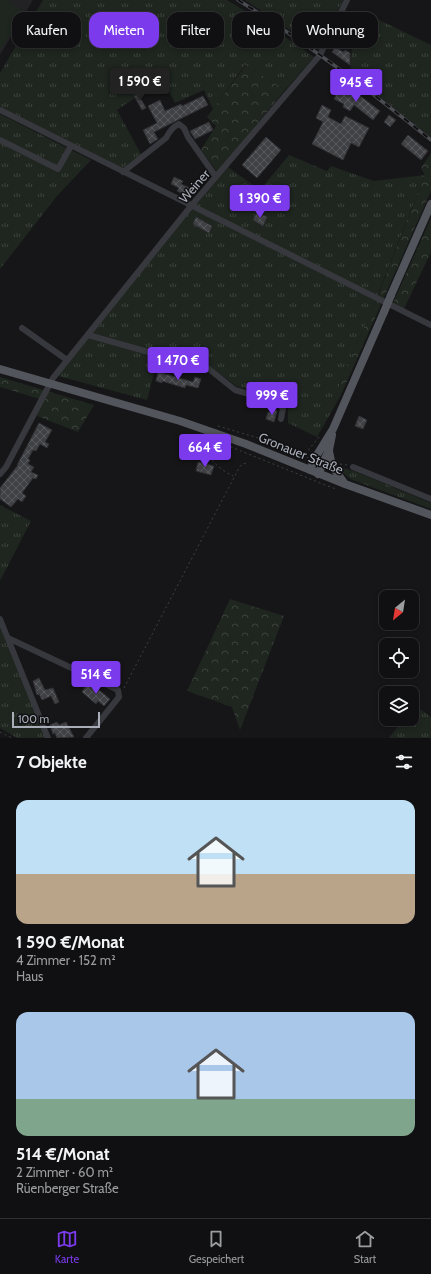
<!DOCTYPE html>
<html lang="de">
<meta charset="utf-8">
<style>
:root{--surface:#101012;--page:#1e1e20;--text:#f1f3f6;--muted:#9c9d9f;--line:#303032;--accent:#7c3aed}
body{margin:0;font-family:Cabin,sans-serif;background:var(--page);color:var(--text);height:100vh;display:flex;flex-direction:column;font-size:15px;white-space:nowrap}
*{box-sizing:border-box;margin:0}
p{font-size:13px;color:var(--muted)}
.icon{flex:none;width:22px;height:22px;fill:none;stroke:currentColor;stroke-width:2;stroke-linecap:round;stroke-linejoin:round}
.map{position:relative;height:738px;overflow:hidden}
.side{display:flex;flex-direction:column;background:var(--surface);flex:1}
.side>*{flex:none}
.hud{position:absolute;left:12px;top:12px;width:407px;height:36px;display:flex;gap:8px}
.needle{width:26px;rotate:210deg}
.fabs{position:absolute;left:379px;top:590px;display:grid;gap:8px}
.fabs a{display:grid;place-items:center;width:40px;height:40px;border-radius:8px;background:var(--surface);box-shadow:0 2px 6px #0003,0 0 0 1px var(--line);font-size:20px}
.scale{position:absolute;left:12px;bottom:10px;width:88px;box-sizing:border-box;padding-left:4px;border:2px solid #a8adb8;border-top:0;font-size:11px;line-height:14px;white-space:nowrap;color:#a8adb8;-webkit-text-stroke:3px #111113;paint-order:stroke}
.price{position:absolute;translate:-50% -34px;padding:0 9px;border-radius:4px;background:var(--accent);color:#fff;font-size:13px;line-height:26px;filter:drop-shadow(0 1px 2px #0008)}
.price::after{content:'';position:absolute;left:50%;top:24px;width:12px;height:9px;margin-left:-6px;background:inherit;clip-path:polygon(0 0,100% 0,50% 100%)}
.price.current{background:#222;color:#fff}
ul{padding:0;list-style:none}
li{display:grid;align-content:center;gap:8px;height:212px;padding:0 16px}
li span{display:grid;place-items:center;height:124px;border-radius:12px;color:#555}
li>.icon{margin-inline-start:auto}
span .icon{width:72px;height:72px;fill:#fffc;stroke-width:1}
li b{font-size:17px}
h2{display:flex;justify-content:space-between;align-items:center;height:48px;padding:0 16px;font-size:17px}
.pill{padding:0 14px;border-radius:12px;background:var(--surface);box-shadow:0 2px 6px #0003,0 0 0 1px var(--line);font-size:14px;line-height:36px}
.pill.current{background:var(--accent);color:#fff}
.dock{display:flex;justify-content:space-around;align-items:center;height:56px;border-top:1px solid var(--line);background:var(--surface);font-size:11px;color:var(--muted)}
.dock a{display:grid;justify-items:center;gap:2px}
.dock .current{color:var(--accent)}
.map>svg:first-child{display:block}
</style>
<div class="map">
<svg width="431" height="738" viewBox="0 0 431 738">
<defs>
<pattern id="grass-tufts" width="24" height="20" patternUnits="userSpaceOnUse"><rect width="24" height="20" fill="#1e261f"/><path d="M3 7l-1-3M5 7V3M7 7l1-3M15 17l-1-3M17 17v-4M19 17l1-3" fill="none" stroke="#3c433d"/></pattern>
<pattern id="forest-crowns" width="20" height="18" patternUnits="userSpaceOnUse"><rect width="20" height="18" fill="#1e261f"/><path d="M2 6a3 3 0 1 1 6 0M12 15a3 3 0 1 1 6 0" fill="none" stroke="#3c433d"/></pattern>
<pattern id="building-cross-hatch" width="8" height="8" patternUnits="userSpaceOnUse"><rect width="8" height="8" fill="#404145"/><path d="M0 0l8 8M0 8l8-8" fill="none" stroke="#595a5e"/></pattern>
</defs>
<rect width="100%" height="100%" fill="#161618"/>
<path fill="#222225" d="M 0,0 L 33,0 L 0,55 Z"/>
<path fill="url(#grass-tufts)" d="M 43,0 L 227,0 L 263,22 L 314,57 L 285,90 L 245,65 L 213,109 L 204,90 L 175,103 L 163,79 L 117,110 L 141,154 L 123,168 L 0,107 L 0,73 Z
M 245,0 L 343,0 L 319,50 Z
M 371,16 L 431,45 L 431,137 L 350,73 L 353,33 L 361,35 Z
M 0,114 L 91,160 L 57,196 L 0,269 Z
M 289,155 L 327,171 L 331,166 L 374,181 L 425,175 L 377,296 L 196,205 L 228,167 L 260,190 Z
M 191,208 L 376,300 L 339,384 L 341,395 L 317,437 L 288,423 L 288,406 L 279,399 L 236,386 L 211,367 L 92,334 Z
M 89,336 L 158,357 L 147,400 L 58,376 Z
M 342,468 L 354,471 L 431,503 L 431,509 L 350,479 L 341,471 Z
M 0,505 L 31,521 L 0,581 Z
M 0,624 L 46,738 L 17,738 L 0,728 Z
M 415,705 L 431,717 L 431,738 L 389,738 L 404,719 L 412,719 L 412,708 Z"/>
<path fill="url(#forest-crowns)" d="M 246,65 L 285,90 L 217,172 L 201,150 L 216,126 L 207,117 Z
M 431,153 L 431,191 L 341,395 L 339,384 L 376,300 L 425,175 L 421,168 Z
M 431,218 L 431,252 L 404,309 L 393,303 Z
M 0,377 L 94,405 L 78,432 L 37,416 L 43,400 L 0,387 Z
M 230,599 L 284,616 L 240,730 L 232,707 L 187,691 Z"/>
<path fill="#1e261f" d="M 0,0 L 7,0 L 24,11 L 0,51 Z"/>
<path fill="url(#building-cross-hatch)" stroke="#303034" d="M 352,11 L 367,18 L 364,26 L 360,24 L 359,27 L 347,22 Z
M 335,48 L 344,52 L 345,50 L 350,53 L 350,65 L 332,52 Z
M 340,87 L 358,97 L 359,95 L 380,111 L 373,120 L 354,105 L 350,111 L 343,107 L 344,104 L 334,99 Z
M 138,94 L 146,108 L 142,110 L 134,96 Z
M 203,96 L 208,105 L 154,132 L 158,139 L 150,144 L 143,130 L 157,123 L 148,106 L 160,100 L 165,111 L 181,104 L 182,106 Z
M 322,105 L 331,110 L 328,117 L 341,124 L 345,116 L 369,128 L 359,147 L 351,143 L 343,160 L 312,144 L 323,122 L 316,118 Z
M 389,115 L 396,120 L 390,127 L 384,122 Z
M 209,122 L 213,130 L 195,139 L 190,131 Z
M 408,135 L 428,151 L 421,160 L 401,144 Z
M 266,137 L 281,150 L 257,178 L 242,165 Z
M 174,177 L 183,181 L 181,184 L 190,188 L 186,195 L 177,191 L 179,188 L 171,184 Z
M 257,212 L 267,217 L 263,226 L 253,220 Z
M 196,217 L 212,226 L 209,233 L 193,224 Z
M 158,372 L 193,382 L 195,377 L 201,379 L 198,388 L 186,385 L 185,388 L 162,381 L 162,383 L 156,381 Z
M 272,409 L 277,411 L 274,422 L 266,419 L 268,412 L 271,413 Z
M 359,416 L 367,420 L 363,429 L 355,426 Z
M 39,423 L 52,430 L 45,442 L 49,444 L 47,448 L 40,444 L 36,451 L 33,450 L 28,459 L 30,460 L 28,464 L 34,467 L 31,472 L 38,475 L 36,479 L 33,478 L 22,493 L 26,496 L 22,502 L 18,499 L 11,507 L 0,499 L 0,488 L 18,465 L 17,465 Z
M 198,462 L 214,466 L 211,475 L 196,471 Z
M 39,678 L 45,690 L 53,688 L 59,702 L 55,704 L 51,696 L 42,700 L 39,694 L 37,695 L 33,681 Z
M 87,684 L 98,691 L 99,690 L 110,699 L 104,706 L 98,701 L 96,704 L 82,692 Z
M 57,722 L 59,725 L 66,722 L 74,737 L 57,738 L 55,733 L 53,734 L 50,725 Z"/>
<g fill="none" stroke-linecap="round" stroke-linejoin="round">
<path stroke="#3d3f44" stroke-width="1" stroke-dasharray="2 3" stroke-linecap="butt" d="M 218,426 L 302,451 L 308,458
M 206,437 C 201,455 219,469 233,476
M 226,445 L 325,485 L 336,489
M 305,454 L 319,437
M 340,464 L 347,465
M 124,688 L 239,468 L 242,464 L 248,463
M 0,732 L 12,738"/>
<path stroke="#37383d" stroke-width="6" d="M 0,110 L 431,325
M 0,140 L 58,169 L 71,146
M 123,172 L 166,138 C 169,132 172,127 179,124 L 184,128 L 188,137 L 216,177
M 22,328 L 67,360
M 88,335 L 209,369 L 235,390 L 276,402 L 283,408 L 281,419
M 353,467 L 431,499
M 0,474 L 6,467 L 53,378 L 191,206 L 320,55 L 347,0
M 0,619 L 48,738
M 8,638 L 118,690 L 119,697 L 86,738"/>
<path stroke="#53555c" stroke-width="8" d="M 391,295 L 431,204
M 0,369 L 180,421 L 246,444 L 345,484 L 431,515
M 329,451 L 332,466 L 345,484
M 310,470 L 315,458 L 333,429 L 384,312
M 318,474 L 329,450 L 332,435"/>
<defs>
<path id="rail" d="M 238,0 C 306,42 369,90 431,140"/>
</defs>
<use href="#rail" stroke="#4a4c52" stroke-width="3.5"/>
<use href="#rail" stroke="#111113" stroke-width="2" stroke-dasharray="6" stroke-linecap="butt"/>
<path stroke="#53555c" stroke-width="8" d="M 384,312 L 391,295"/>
</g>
<g text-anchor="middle" stroke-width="3" stroke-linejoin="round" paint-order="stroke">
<g font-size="13" fill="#a8adb8" stroke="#111113">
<text transform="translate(194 186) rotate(-49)" y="5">Weiner</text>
<text transform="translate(301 453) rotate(22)" y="5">Gronauer Straße</text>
</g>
</g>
</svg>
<div class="fabs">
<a><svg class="needle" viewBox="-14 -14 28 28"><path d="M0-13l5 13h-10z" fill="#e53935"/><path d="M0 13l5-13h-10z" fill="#9c9d9f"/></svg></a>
<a><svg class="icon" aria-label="locate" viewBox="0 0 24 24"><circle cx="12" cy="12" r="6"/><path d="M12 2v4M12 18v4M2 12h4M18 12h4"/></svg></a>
<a><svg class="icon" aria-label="layers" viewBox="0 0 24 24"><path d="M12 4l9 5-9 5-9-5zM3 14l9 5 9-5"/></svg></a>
</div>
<div class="scale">100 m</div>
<b class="price current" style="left:140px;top:102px">1 590 €</b>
<b class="price" style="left:356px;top:103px">945 €</b>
<b class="price" style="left:260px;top:219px">1 390 €</b>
<b class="price" style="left:178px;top:381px">1 470 €</b>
<b class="price" style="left:272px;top:416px">999 €</b>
<b class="price" style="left:205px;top:468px">664 €</b>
<b class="price" style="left:96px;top:695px">514 €</b>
<div class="hud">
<a class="pill">Kaufen</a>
<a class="pill current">Mieten</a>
<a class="pill">Filter</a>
<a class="pill">Neu</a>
<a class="pill">Wohnung</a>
</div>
</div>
<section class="side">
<h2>7 Objekte<svg class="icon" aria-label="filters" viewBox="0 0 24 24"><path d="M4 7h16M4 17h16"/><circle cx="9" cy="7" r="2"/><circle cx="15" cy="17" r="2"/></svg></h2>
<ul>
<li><span style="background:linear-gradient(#bfe0f5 60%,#b9a48a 0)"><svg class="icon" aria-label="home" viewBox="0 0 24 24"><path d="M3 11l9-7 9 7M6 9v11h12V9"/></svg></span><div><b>1 590 €/Monat</b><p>4 Zimmer · 152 m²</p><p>Haus</p></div></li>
<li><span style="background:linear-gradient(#a9c7e8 70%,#7fa58c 0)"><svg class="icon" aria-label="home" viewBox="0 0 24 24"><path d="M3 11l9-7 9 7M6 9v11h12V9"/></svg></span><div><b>514 €/Monat</b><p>2 Zimmer · 60 m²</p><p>Rüenberger Straße</p></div></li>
</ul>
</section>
<nav class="dock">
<a class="current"><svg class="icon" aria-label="map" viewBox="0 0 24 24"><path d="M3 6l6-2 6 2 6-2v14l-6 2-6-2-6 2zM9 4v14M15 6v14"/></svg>Karte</a>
<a><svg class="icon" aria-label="saved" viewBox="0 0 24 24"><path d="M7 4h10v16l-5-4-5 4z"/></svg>Gespeichert</a>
<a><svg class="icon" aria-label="home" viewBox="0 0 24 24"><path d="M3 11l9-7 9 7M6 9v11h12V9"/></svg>Start</a>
</nav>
